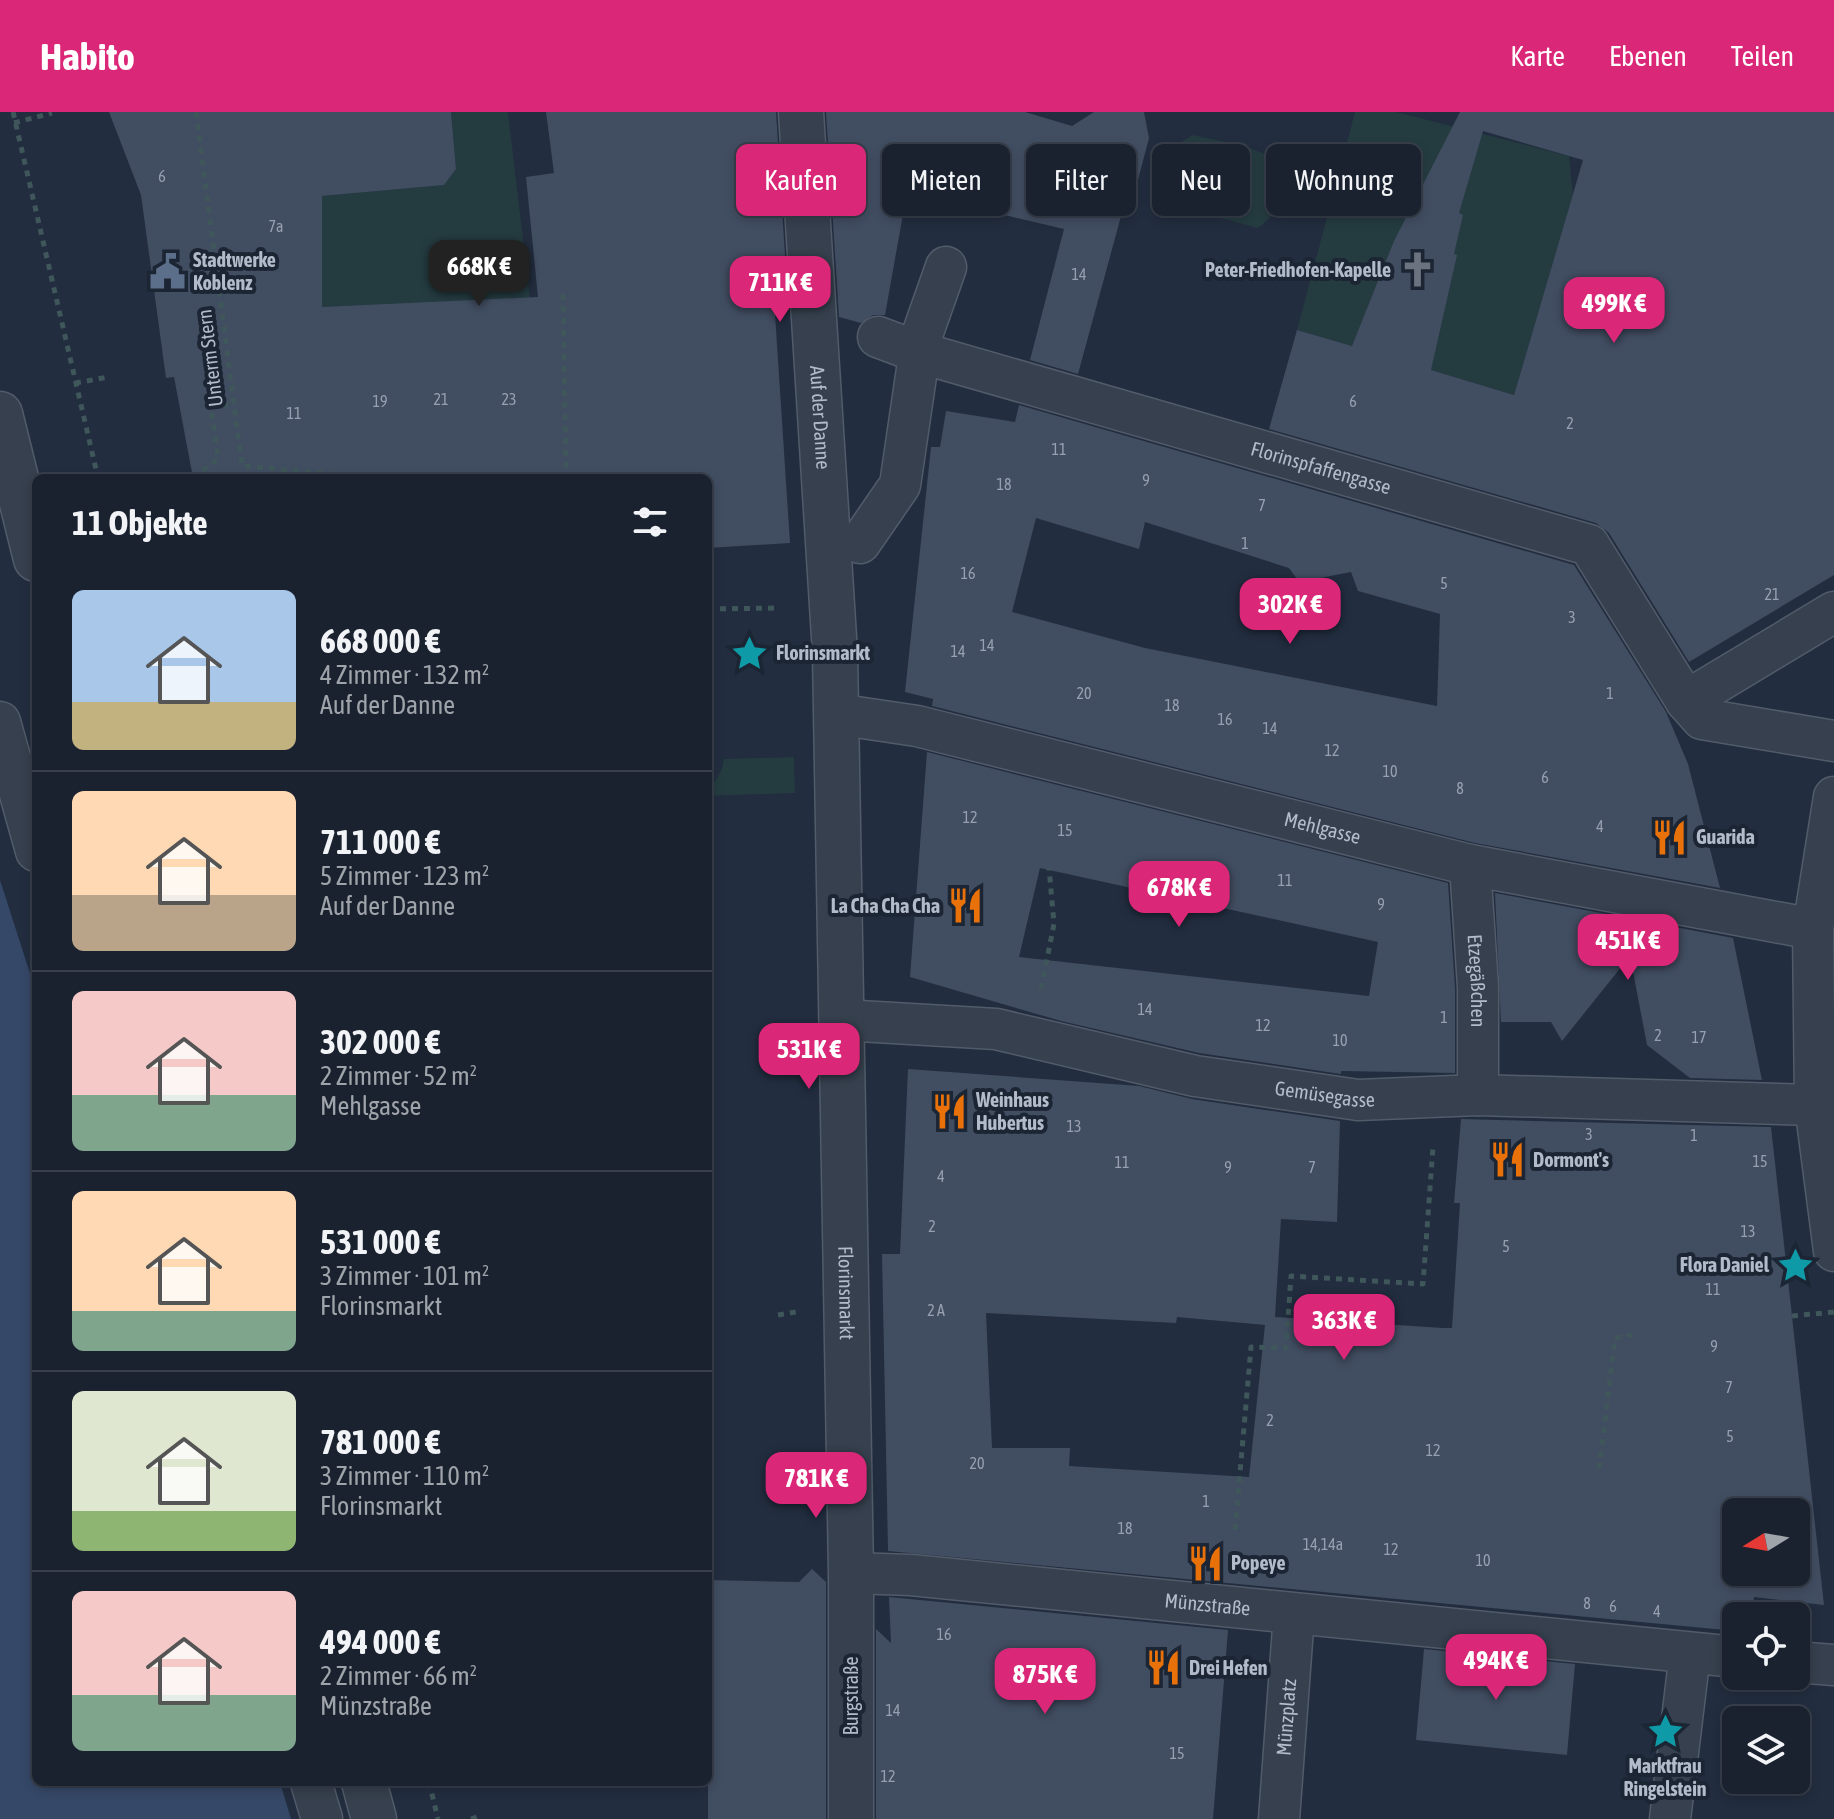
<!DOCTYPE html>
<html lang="de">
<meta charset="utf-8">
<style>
:root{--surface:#1a222f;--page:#272f3b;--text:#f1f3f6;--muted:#9fa4aa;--line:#383f4b;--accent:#db2777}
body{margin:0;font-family:"Asap Condensed",sans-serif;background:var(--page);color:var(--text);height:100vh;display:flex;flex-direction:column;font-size:30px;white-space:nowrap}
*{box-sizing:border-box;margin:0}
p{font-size:26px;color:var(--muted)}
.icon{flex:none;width:44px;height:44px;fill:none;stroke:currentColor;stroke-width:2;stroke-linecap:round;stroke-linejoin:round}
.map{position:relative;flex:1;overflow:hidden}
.side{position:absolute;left:32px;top:362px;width:680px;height:1312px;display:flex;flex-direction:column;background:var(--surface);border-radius:12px;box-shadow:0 4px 12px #0003,0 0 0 2px var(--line)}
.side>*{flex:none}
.top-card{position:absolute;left:736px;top:32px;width:760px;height:72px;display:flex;gap:16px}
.needle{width:52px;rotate:259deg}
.fabs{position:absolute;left:1722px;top:1386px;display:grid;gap:16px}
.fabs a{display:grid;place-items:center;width:88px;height:88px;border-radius:12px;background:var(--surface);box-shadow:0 4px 12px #0003,0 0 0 2px var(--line);font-size:40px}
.price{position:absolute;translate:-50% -68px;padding:0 18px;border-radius:16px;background:var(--accent);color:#fff;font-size:26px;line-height:52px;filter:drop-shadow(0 2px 4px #0008)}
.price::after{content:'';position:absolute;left:50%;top:48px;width:24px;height:18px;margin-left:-12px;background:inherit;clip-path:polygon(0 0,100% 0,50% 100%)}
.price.active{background:#222;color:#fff}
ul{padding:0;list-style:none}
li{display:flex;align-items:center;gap:24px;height:200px;padding:0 40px}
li+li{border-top:2px solid var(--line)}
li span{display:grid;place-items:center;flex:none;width:224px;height:160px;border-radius:12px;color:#555}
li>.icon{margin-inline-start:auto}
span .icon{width:96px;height:96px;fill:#fffc;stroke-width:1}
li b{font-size:34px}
h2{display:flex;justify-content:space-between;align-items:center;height:96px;padding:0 40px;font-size:34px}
.pill{padding:0 28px;border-radius:12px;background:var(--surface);box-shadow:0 4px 12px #0003,0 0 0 2px var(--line);font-size:28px;line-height:72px}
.pill.active{background:var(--accent);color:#fff}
header{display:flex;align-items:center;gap:48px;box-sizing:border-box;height:112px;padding:0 40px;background:var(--accent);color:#fff}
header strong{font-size:38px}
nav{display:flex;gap:44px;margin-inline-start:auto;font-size:28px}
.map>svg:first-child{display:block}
</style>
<header>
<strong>Habito</strong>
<nav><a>Karte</a><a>Ebenen</a><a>Teilen</a></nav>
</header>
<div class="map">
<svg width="1834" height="1707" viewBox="0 0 1834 1707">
<rect width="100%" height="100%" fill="#222d3f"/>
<path fill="#243b40" d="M 451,0 L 508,0 L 530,187 L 322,195 L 322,84 L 443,73 L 456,57 Z
M 1355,0 L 1396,0 L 1569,44 L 1573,83 L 1514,283 L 1297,218 Z
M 1193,23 C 1213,28 1272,36 1280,55 C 1283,63 1279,72 1278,80 C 1275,97 1273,107 1257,116 L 1169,92 L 1165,78 L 1178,32 Z
M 794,645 L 795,681 L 708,684 C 708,674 722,665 724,647 Z"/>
<path fill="#354867" d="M 0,768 L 36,880 L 36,1670 L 280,1670 L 291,1707 L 0,1707 Z"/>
<path fill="#414d61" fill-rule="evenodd" d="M 109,0 L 451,0 L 456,57 L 444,73 L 322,84 L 322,195 L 538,185 L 526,65 L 554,61 L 546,0 L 776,0 L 788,191 L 774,187 L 790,431 L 708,436 L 708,366 L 193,366 L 174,265 L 166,266 L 141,83 Z
M 826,0 L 1025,0 L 1072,14 L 1094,0 L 1144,0 L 1149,26 L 1133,87 L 1126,86 L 1078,262 L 1030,248 L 1064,117 L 907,80 L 885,203 L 873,203 L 861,211 L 839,205 Z
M 1460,0 L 1834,0 L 1834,463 L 1689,550 L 1609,421 L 1596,411 L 1269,317 L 1297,218 L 1352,234 L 1394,129 ZM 1483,19 L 1583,48 L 1514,283 L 1431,258 L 1457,143 L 1454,142 L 1463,103 L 1459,101 Z
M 1019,293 L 1574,453 L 1666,600 L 1688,652 L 1720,776 L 1475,731 L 932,594 L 933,587 L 905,580 L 931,335 L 940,335 L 946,299 L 1015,310 ZM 1036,406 L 1139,437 L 1145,410 L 1289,456 L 1299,470 L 1351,460 L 1358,479 L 1440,502 L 1437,594 L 1145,536 L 1012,500 Z
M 927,640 L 1448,771 L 1455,876 L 1455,961 L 1341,959 L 1341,962 L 1199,941 L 1061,909 L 910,865 ZM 1040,756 L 1378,830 L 1369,884 L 1019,845 Z
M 1495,781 L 1733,826 L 1762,968 L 1690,966 L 1647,933 L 1630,844 L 1562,929 L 1551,910 L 1501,910 Z
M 908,957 L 1139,974 L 1192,987 L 1340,1009 L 1337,1110 L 1281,1107 L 1275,1205 L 1443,1216 L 1452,1216 L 1460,1091 L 1454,1091 L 1461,1007 L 1771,1015 L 1824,1493 L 1754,1485 L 1753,1504 L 1736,1504 L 1736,1519 L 888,1439 L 882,1142 L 900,1142 ZM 986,1201 L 1176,1211 L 1177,1205 L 1265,1213 L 1249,1365 L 1069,1354 L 1070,1336 L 992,1336 ZM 1736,1400 L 1796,1400 L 1796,1460 L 1736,1460 Z
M 812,1457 L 826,1470 L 826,1707 L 708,1707 L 708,1468 L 799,1470 Z
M 889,1485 L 1228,1518 L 1213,1707 L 876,1707 L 876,1517 L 891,1531 Z
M 1424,1537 L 1575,1552 L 1567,1643 L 1416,1628 Z"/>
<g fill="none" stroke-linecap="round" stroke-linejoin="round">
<defs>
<g id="pedestrian">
<path id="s1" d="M 878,225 L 918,240 L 1589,433 L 1686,589 L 1834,500"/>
<path d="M 860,431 L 900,373 L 922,223 L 946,155"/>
<path d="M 1686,589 L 1702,607 L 1834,629"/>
<path id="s2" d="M 836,602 L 917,614 L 1470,753 L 1813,817"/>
<path d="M 0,610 L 36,739"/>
<path d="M 1834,685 L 1813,817 L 1815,993 L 1834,1139"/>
<path id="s3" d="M 1470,753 L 1478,875 L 1478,983"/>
<path id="s4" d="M 842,908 L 996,917 L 1195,964 L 1358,988 L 1478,983 L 1815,993"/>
<path id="s5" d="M 851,1461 L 911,1463 L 1736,1545"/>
<path d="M 1796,1550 L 1834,1553"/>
<path d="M 311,1670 L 322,1707"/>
<path id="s6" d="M 1279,1707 L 1294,1502"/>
<path d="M 1670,1707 L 1690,1541"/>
</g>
<g id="minor">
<path id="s7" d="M 801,0 L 835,541 L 851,1461 L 851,1707"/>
</g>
<path id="tertiary" d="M 0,302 L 36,447
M 364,1670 L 374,1707"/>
</defs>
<use href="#pedestrian" stroke="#525b69" stroke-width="43"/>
<use href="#minor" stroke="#525b69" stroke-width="47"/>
<use href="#tertiary" stroke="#525b69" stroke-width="47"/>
<path stroke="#3f575a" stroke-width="5" stroke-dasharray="6 6" stroke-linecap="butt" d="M 13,0 L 98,366
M 196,0 L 242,354 L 379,366
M 14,11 L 52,1
M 563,182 L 566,366
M 75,271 L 109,265
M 193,366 L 218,347 L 211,294 L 232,292
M 708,497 L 779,496
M 1041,877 L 1054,812 L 1049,756
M 778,1203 L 796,1200
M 1792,1204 L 1834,1200
M 1599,1357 L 1615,1226 L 1632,1223
M 708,1366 L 709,1364
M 1235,1418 L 1251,1235 L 1286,1236 L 1291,1164 L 1423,1172 L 1433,1035
M 429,1670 L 438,1707
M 471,1707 L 477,1705"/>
<use href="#pedestrian" stroke="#36404e" stroke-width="40"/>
<use href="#minor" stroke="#36404e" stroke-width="44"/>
<use href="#tertiary" stroke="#36404e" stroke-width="44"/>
</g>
<defs>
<symbol id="church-bare" viewBox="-9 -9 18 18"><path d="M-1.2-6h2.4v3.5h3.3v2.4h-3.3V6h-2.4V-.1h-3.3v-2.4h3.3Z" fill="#6b7280" stroke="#1c2533" stroke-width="2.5" paint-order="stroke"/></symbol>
<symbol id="civic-bare" viewBox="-9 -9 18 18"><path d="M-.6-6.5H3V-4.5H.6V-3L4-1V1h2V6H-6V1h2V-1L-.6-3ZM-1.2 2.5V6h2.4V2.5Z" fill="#5c6f8a" stroke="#1c2533" stroke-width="2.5" paint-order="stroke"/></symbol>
<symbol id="sight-bare" viewBox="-9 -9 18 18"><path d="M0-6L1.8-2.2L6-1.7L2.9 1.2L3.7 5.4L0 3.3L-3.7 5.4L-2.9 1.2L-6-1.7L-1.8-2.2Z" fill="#0f9aa8" stroke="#1c2533" stroke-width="2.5" paint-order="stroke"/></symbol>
<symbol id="restaurant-bare" viewBox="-9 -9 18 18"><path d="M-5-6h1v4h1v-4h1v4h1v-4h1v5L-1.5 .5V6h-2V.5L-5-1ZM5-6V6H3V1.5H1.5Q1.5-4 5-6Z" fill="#e8710a" stroke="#1c2533" stroke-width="2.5" paint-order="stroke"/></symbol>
</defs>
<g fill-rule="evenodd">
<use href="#church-bare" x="1392" y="132" width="51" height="51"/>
<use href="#civic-bare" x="142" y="134" width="51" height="51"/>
<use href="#sight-bare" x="724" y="516" width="51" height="51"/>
<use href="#restaurant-bare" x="1644" y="700" width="51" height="51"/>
<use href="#restaurant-bare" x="940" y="768" width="51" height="51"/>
<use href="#restaurant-bare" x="924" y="974" width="51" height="51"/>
<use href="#restaurant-bare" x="1482" y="1022" width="51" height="51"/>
<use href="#sight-bare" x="1770" y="1128" width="51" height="51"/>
<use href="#restaurant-bare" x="1180" y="1426" width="51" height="51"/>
<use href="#restaurant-bare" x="1138" y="1530" width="51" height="51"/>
<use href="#sight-bare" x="1640" y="1594" width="51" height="51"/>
</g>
<g text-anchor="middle" stroke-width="8" stroke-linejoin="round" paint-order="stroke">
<g font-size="16" fill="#96a0b0">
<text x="162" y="70">6</text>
<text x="276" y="120">7a</text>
<text x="1079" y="168">14</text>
<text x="441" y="293">21</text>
<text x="509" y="293">23</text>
<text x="380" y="295">19</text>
<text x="1353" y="295">6</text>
<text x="294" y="307">11</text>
<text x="1570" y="317">2</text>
<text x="1059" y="343">11</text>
<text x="1146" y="374">9</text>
<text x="1004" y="378">18</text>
<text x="1262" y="399">7</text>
<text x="1245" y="437">1</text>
<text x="968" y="467">16</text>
<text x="1444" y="477">5</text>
<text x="1772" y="488">21</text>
<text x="1572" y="511">3</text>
<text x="987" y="539">14</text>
<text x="958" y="545">14</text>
<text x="1084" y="587">20</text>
<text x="1610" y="587">1</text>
<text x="1172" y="599">18</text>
<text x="1225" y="613">16</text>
<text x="1270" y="622">14</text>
<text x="1332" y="644">12</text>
<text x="1390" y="665">10</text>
<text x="1545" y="671">6</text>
<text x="1460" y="682">8</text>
<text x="970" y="711">12</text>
<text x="1600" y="720">4</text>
<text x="1065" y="724">15</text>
<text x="1285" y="774">11</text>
<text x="1381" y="798">9</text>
<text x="1145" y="903">14</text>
<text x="1444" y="911">1</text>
<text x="1263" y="919">12</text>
<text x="1658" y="929">2</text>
<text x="1699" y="931">17</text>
<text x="1340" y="934">10</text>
<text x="1074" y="1020">13</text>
<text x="1589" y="1028">3</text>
<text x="1694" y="1029">1</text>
<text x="1760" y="1055">15</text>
<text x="1122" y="1056">11</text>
<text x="1228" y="1061">9</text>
<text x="1312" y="1061">7</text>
<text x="941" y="1070">4</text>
<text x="932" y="1120">2</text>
<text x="1748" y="1125">13</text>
<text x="1506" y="1140">5</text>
<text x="1713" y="1183">11</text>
<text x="936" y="1204">2 A</text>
<text x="1714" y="1240">9</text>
<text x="1729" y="1281">7</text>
<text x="1270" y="1314">2</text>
<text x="1730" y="1330">5</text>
<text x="1433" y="1344">12</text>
<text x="977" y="1357">20</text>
<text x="1206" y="1395">1</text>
<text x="1125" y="1422">18</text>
<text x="1323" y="1438">14,14a</text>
<text x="1391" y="1443">12</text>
<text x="1483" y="1454">10</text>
<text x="1587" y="1497">8</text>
<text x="1613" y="1500">6</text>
<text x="1657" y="1505">4</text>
<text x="944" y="1528">16</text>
<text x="893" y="1604">14</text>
<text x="1177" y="1647">15</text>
<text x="888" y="1670">12</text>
</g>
<g font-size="20" font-weight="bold" fill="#b2bbca" stroke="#1c2533" text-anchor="start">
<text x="193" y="155">Stadtwerke<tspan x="193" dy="23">Koblenz</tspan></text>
<text x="1391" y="165" text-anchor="end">Peter-Friedhofen-Kapelle</text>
<text x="776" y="548">Florinsmarkt</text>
<text x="1696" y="732">Guarida</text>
<text x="940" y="801" text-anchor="end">La Cha Cha Cha</text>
<text x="976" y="995">Weinhaus<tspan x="976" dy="23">Hubertus</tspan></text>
<text x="1533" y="1055">Dormont's</text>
<text x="1769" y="1160" text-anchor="end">Flora Daniel</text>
<text x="1231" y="1458">Popeye</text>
<text x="1189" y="1563">Drei Hefen</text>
<text x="1665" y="1661" text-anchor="middle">Marktfrau<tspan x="1665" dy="23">Ringelstein</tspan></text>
</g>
<g font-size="20" fill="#b2bbca" stroke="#1c2533">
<text transform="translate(210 246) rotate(-97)" y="7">Unterm Stern</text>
<text dy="7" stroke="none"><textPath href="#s7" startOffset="306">Auf der Danne</textPath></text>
<text dy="7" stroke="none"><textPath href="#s1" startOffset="462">Florinspfaffengasse</textPath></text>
<text dy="7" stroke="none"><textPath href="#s2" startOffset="500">Mehlgasse</textPath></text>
<text dy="7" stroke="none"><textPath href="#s3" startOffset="116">Etzegäßchen</textPath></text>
<text dy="7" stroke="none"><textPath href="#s4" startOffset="490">Gemüsegasse</textPath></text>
<text dy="7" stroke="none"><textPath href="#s7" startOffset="1182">Florinsmarkt</textPath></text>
<text dy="7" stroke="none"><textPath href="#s5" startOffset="358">Münzstraße</textPath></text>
<text transform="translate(851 1584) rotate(-90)" y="7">Burgstraße</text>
<text dy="7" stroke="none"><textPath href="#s6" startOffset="102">Münzplatz</textPath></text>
</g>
</g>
</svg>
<div class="fabs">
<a><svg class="needle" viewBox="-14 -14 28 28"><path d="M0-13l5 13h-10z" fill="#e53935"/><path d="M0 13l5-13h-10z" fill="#9fa4aa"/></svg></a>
<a><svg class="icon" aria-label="locate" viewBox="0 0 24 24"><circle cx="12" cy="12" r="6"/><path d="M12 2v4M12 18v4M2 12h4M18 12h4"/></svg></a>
<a><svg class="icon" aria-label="layers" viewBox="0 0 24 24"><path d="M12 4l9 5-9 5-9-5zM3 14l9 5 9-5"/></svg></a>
</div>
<b class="price active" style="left:479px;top:196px">668K €</b>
<b class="price" style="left:780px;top:212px">711K €</b>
<b class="price" style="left:1614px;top:233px">499K €</b>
<b class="price" style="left:1290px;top:534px">302K €</b>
<b class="price" style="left:1179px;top:817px">678K €</b>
<b class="price" style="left:1628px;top:870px">451K €</b>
<b class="price" style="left:809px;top:979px">531K €</b>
<b class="price" style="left:1344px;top:1250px">363K €</b>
<b class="price" style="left:816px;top:1408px">781K €</b>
<b class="price" style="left:1496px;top:1590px">494K €</b>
<b class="price" style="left:1045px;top:1604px">875K €</b>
<div class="top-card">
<a class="pill active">Kaufen</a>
<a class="pill">Mieten</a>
<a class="pill">Filter</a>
<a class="pill">Neu</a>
<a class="pill">Wohnung</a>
</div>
<section class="side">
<h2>11 Objekte<svg class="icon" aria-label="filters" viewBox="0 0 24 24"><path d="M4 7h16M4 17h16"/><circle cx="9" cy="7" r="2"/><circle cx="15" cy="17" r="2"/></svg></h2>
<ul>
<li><span style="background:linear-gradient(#a9c7e8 70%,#c2b280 0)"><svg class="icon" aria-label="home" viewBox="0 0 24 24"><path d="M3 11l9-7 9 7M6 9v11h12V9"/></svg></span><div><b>668 000 €</b><p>4 Zimmer · 132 m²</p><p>Auf der Danne</p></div></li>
<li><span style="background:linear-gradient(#ffd9b3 65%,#b9a48a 0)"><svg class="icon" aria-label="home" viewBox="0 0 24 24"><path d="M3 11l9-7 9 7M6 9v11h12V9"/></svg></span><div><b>711 000 €</b><p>5 Zimmer · 123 m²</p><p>Auf der Danne</p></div></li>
<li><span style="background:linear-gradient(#f6c9c9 65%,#7fa58c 0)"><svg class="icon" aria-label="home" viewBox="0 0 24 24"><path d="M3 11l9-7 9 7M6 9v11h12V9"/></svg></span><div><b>302 000 €</b><p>2 Zimmer · 52 m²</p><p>Mehlgasse</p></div></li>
<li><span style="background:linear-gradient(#ffd9b3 75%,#7fa58c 0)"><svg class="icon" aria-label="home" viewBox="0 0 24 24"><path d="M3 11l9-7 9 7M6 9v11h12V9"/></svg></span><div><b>531 000 €</b><p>3 Zimmer · 101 m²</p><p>Florinsmarkt</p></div></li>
<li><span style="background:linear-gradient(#dfe7d0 75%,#8fb573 0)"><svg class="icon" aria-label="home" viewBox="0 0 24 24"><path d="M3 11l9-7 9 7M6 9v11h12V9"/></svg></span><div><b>781 000 €</b><p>3 Zimmer · 110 m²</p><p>Florinsmarkt</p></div></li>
<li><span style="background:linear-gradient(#f6c9c9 65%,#7fa58c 0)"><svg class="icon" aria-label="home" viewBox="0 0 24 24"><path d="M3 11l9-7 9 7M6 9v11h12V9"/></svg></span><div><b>494 000 €</b><p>2 Zimmer · 66 m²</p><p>Münzstraße</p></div></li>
</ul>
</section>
</div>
